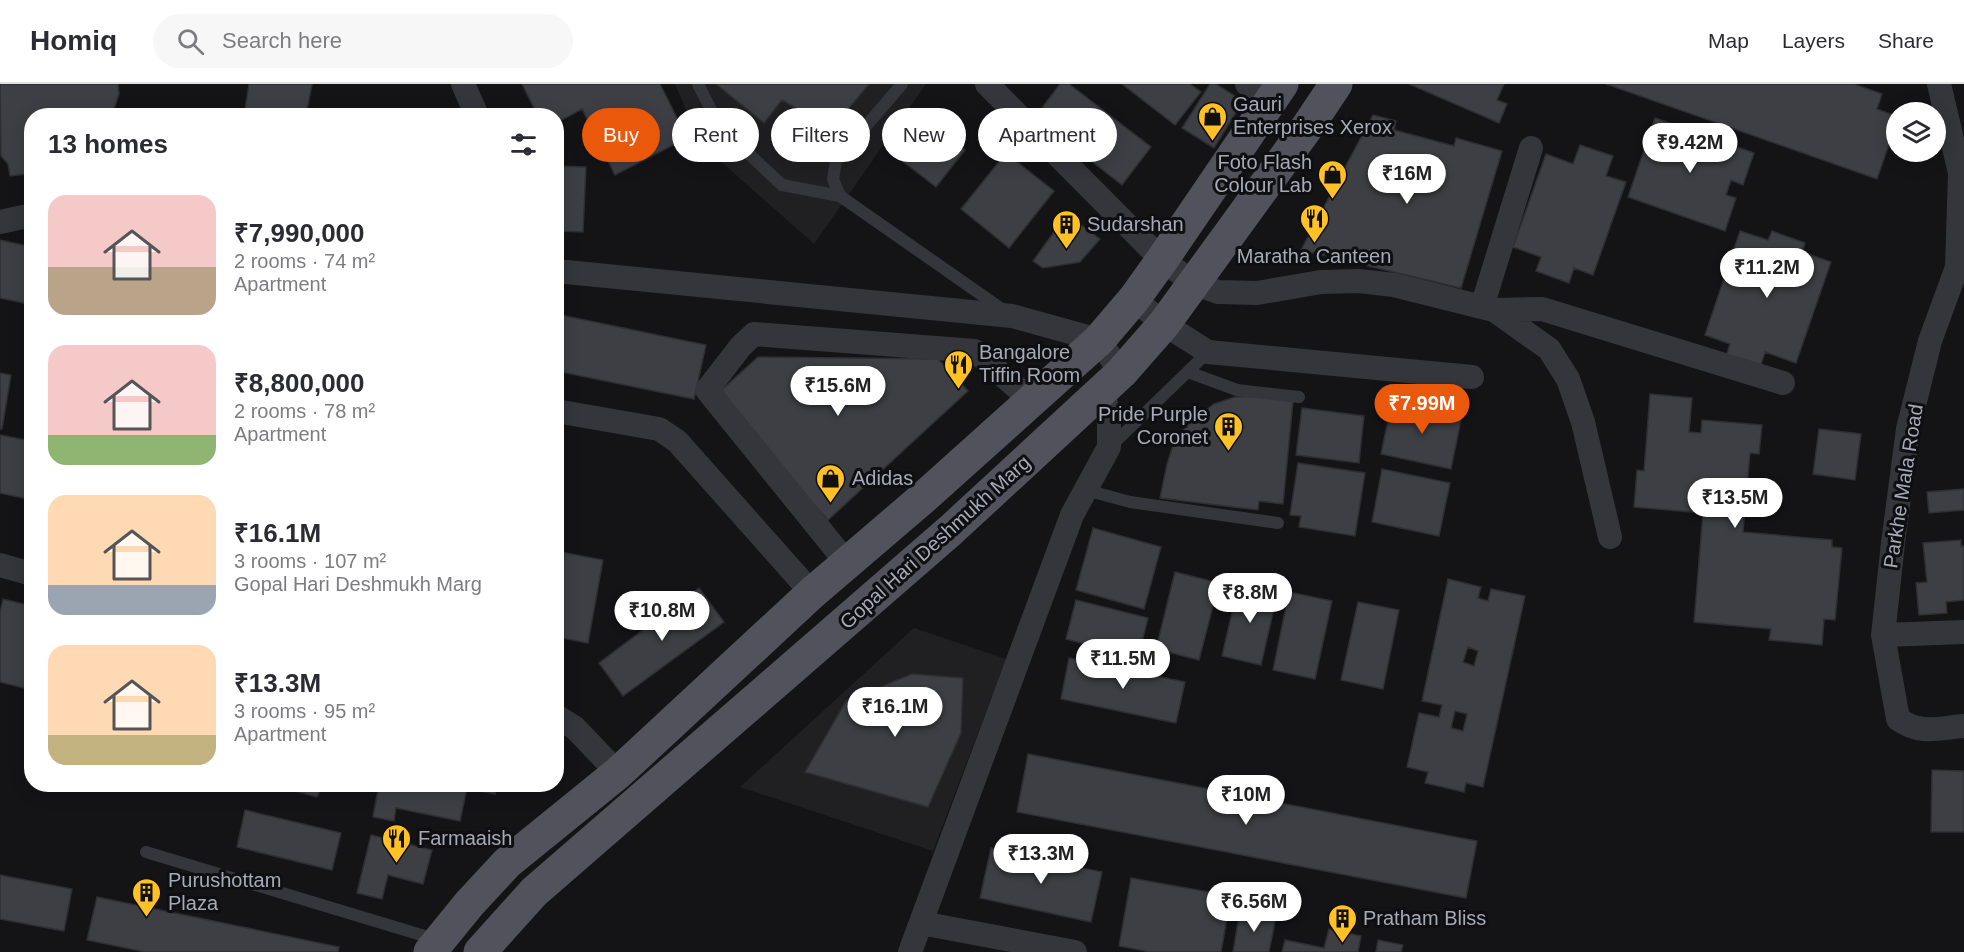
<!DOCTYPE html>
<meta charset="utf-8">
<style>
:root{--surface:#fff;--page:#f7f7f7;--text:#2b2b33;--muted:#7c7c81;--line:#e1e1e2;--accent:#ea580c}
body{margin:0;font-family:Arial,sans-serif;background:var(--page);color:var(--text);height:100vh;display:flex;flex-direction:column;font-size:22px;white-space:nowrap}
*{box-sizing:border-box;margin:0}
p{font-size:20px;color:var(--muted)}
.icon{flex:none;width:33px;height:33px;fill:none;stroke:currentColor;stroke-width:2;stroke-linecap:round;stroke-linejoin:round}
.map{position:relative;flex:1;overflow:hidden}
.sheet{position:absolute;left:24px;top:24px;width:540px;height:684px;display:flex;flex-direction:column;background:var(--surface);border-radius:24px;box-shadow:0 3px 15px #0003}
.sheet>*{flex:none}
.top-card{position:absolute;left:582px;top:24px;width:570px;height:54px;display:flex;gap:12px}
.tools{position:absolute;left:1886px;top:18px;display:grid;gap:12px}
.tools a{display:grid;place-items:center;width:60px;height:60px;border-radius:50%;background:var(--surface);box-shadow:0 3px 15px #0003;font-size:30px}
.price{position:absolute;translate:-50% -51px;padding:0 14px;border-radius:21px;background:#fff;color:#222;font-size:20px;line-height:39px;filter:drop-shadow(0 2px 3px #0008)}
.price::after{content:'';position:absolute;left:50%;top:36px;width:18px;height:14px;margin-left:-9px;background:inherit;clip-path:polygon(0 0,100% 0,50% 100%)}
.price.current{background:var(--accent);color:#fff}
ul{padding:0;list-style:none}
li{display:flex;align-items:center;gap:18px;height:150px;padding:0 24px}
li span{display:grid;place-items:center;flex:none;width:168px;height:120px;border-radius:18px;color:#555}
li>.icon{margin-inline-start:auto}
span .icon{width:72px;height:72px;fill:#fffc;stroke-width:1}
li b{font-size:26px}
h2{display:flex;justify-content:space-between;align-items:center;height:72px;padding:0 24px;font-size:26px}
.tag{padding:0 21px;border-radius:27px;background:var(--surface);box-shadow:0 3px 15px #0003;font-size:21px;line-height:54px}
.tag.current{background:var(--accent);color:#fff}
header{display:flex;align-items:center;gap:36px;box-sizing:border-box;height:84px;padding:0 30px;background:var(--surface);border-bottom:2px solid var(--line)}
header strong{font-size:28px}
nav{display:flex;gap:33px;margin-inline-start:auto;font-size:21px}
.search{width:420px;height:54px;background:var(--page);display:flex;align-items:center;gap:15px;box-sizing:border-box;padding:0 21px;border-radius:33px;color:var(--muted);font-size:22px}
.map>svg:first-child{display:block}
</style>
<header>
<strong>Homiq</strong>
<div class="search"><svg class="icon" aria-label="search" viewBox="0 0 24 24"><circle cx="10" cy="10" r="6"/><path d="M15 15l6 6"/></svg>Search here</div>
<nav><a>Map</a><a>Layers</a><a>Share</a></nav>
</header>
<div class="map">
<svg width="1964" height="868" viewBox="0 0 1964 868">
<rect width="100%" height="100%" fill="#141416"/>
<path fill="#202023" d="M 675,0 L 926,0 L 814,160 L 700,59 Z
M 914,544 L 1006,575 L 933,767 L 740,703 Z"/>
<path fill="#3e3f44" stroke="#2e2e33" stroke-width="1.5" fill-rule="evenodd" d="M 0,0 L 118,0 L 119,10 L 114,25 L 115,32 L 32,32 L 32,75 L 26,76 L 28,90 L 10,92 L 8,80 L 1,72 Z
M 249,0 L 312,0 L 306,32 L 244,32 Z
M 522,0 L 660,0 L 687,54 L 615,91 L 582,25 L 556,39 L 556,32 L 538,32 Z
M 716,0 L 869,0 L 832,45 L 782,16 L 764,39 Z
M 1060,0 L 1069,0 L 1151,63 L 1122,101 L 1035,33 Z
M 1122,0 L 1190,0 L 1201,8 L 1175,41 Z
M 1210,0 L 1216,0 L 1243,17 L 1214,64 L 1182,44 Z
M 1409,0 L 1504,0 L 1497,16 L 1507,20 L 1499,39 Z
M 1606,0 L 1854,0 L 1882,10 L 1877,25 L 1896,32 L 1896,40 L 1877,95 Z
M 915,29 L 929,40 L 926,44 L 944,59 L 949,53 L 965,66 L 936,103 L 887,65 Z
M 1373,31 L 1396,37 L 1394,46 L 1454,62 L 1456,54 L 1502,67 L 1461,204 L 1301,166 Z
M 1655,34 L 1754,69 L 1743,101 L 1731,96 L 1726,111 L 1736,114 L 1725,147 L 1628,113 Z
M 1580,61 L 1613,72 L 1606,92 L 1626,98 L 1593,191 L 1574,184 L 1569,199 L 1536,187 L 1541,173 L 1513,163 L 1546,70 L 1573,80 Z
M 1006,69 L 1054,107 L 1009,164 L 961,125 Z
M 556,82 L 586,83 L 583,148 L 556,147 Z
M 1067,130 L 1100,155 L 1080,178 L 1043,184 L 1033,177 Z
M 31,147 L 32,204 L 28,220 L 0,214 L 0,156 L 28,162 Z
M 1740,147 L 1768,156 L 1772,147 L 1805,159 L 1802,168 L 1831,178 L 1796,279 L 1765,268 L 1760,284 L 1726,273 L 1730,260 L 1705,251 Z
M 561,231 L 706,261 L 694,315 L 556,287 L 556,253 Z
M 758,273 L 938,275 L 968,307 L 828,436 L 715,312 Z
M 0,289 L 11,291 L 2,345 L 0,345 Z
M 1650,310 L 1692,314 L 1689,348 L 1701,349 L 1702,336 L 1762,341 L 1759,370 L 1750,369 L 1743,448 L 1832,456 L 1832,463 L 1842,464 L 1835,536 L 1824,535 L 1822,561 L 1769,556 L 1771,545 L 1694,538 L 1703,429 L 1634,423 L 1637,386 L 1644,387 Z
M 1264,312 L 1293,317 L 1283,420 L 1259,417 L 1258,426 L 1160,414 L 1167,380 L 1175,355 L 1194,335 L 1214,320 L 1235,313 Z
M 1392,317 L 1462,331 L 1451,385 L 1381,370 Z
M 1302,324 L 1364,332 L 1359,379 L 1296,371 Z
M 1819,345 L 1861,350 L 1855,396 L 1813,390 Z
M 0,351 L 32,357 L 32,416 L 0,409 Z
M 1298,379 L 1365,389 L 1355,452 L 1299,443 L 1301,432 L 1290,431 Z
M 1382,385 L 1450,399 L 1439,452 L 1372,438 Z
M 1964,405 L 1964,426 L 1929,429 L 1927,408 Z
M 1093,444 L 1161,463 L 1144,525 L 1076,506 Z
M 1961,456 L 1961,462 L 1964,462 L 1964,516 L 1946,518 L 1947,529 L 1919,531 L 1916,499 L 1927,498 L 1923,459 Z
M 561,468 L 603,476 L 588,559 L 556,553 L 556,519 L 560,519 L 563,503 L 556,501 Z
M 1175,488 L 1219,499 L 1199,576 L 1156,565 Z
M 1448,495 L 1481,503 L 1478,514 L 1488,517 L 1491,505 L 1525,512 L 1483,703 L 1466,699 L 1464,708 L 1425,699 L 1428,688 L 1407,683 L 1419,629 L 1439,633 L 1442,621 L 1422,617 ZM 1468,563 L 1478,567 L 1474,582 L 1463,578 ZM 1455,627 L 1467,630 L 1463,647 L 1451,644 Z
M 1239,498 L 1278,507 L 1261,581 L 1222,572 Z
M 699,504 L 724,538 L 623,612 L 599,579 Z
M 1289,508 L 1332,517 L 1315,595 L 1273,586 Z
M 3,515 L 32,522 L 32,606 L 0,598 L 0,528 Z
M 1076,516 L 1148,534 L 1138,574 L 1066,555 Z
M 1358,518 L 1399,526 L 1383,605 L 1341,596 Z
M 1069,574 L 1185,598 L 1176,639 L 1061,615 Z
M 912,590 L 963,594 L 961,649 L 928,723 L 805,688 L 846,617 Z
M 1028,670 L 1477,757 L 1466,814 L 1017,728 Z
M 1932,686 L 1964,687 L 1964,748 L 1931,748 Z
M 270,700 L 323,700 L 317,713 Z
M 379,700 L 497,700 L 495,710 L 467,704 L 460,737 L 396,724 L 394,737 L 373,733 Z
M 245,726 L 341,749 L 332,786 L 237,763 Z
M 371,751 L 432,766 L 423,800 L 388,791 L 382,815 L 357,809 Z
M 991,764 L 1102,788 L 1091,838 L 980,814 Z
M 0,791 L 72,805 L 64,847 L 0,835 Z
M 1131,794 L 1231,812 L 1221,868 L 1150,868 L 1119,862 Z
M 97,813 L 339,863 L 338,868 L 145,868 L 87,856 Z
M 1240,826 L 1276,833 L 1269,868 L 1233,868 Z
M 1329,845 L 1361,852 L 1358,868 L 1282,868 L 1285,856 L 1324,864 Z
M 1378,856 L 1403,861 L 1401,868 L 1376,868 Z"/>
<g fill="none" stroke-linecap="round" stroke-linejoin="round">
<path stroke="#35363c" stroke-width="12" d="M 698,0 L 719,42 L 782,101 L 840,112
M 902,0 L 836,77 L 833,95 L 840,112 L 1006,228
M 1188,288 L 1237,306 L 1299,313
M 1110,363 L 1208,268
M 1086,406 L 1130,418 L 1278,439
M 146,768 L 438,856"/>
<path stroke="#35363c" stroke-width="24" d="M 463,0 L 475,27 L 475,32
M 987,0 L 1162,176 L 1194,199 L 1218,208 L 1257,209 L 1321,198 L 1359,197 L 1394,201 L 1494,226 L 1549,265 L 1568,295 L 1583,338 L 1610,453
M 1247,0 L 1271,15
M 1939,0 L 1960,89 L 1957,183 L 1930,257 L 1908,345 L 1893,459 L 1883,551 L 1898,635 C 1920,651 1939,644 1964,642
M 0,138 L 32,131
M 556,187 L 1012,232 L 1099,256 L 1121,289
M 1134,215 L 1164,240 L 1208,268 L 1472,293
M 1482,223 L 1531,64
M 1494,226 L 1542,225 L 1783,299
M 556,327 L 659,345 L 677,357 L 812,509
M 847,479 L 707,306 L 741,262 L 754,250 L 975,267 L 1031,316
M 0,481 L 32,490
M 1883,551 L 1964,548
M 556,632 L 575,644 L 618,689
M 921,839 L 1075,868
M 910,868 L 1072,431 L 1109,363 L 1109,337 L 1106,320 L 1100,309"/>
<path stroke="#51525b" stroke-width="33" d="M 430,868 L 469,820 L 507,779 L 618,689 L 812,509 L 923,414 L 1099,256 L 1134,215 L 1162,176 L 1282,0
M 480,868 L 534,808 L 951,446 L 1121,289 L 1164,240 L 1308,42 L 1336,0"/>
</g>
<defs>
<symbol id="shop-pin" viewBox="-11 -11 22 30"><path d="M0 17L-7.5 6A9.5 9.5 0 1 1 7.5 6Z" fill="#ffc124" stroke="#0f0f11"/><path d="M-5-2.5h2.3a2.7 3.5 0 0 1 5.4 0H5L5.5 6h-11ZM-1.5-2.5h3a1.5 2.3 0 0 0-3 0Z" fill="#111"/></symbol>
<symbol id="restaurant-pin" viewBox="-11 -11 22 30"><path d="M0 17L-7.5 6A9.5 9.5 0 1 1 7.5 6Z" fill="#ffc124" stroke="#0f0f11"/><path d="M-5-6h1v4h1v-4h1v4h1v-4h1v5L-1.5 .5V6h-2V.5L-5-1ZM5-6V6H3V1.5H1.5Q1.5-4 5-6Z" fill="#111"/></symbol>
<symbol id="building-pin" viewBox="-11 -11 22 30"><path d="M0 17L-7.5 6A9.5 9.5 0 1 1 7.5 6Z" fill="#ffc124" stroke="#0f0f11"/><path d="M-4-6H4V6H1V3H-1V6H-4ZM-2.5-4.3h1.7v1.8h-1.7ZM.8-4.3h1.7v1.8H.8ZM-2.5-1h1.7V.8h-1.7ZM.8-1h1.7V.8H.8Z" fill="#111"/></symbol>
</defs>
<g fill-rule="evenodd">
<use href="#shop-pin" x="1196" y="16" width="33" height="45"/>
<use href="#shop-pin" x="1316" y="74" width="33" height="45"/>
<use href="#restaurant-pin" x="1298" y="118" width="33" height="45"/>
<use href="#building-pin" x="1050" y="124" width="33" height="45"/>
<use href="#restaurant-pin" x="942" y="264" width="33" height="45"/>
<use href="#building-pin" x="1212" y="326" width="33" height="45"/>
<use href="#shop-pin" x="814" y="378" width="33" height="45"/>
<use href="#restaurant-pin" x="380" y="738" width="33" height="45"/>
<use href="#building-pin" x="130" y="792" width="33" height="45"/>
<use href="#building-pin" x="1326" y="818" width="33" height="45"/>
</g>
<g text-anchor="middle" stroke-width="6" stroke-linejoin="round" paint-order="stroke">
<g font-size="20" fill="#a5aab8" stroke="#0f0f11" text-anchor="start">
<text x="1233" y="27">Gauri<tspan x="1233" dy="23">Enterprises Xerox</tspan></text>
<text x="1312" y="85" text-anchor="end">Foto Flash<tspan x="1312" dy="23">Colour Lab</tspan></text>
<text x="1087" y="147">Sudarshan</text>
<text x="1314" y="179" text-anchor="middle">Maratha Canteen</text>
<text x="979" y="275">Bangalore<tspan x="979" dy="23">Tiffin Room</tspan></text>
<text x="1208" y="337" text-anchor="end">Pride Purple<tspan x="1208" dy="23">Coronet</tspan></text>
<text x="852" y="401">Adidas</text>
<text x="418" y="761">Farmaaish</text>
<text x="168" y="803">Purushottam<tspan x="168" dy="23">Plaza</tspan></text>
<text x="1363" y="841">Pratham Bliss</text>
</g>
<g font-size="20" fill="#a5aab8" stroke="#0f0f11">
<text transform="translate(1903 402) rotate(-81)" y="7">Parkhe Mala Road</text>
<text transform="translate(935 458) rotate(-42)" y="7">Gopal Hari Deshmukh Marg</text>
</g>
</g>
</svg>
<div class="tools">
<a><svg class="icon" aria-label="layers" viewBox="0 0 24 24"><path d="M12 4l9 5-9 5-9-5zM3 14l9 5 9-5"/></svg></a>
</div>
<b class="price" style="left:1690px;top:90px">₹9.42M</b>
<b class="price" style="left:1407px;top:121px">₹16M</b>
<b class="price" style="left:1767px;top:215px">₹11.2M</b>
<b class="price" style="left:838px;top:333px">₹15.6M</b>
<b class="price current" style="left:1422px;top:351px">₹7.99M</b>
<b class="price" style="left:1735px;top:445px">₹13.5M</b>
<b class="price" style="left:1250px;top:540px">₹8.8M</b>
<b class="price" style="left:662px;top:558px">₹10.8M</b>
<b class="price" style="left:1123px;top:606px">₹11.5M</b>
<b class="price" style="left:895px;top:654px">₹16.1M</b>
<b class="price" style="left:1246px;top:742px">₹10M</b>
<b class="price" style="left:1041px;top:801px">₹13.3M</b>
<b class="price" style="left:1254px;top:849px">₹6.56M</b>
<div class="top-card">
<a class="tag current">Buy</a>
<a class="tag">Rent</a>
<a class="tag">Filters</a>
<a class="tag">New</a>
<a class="tag">Apartment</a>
</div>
<section class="sheet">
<h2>13 homes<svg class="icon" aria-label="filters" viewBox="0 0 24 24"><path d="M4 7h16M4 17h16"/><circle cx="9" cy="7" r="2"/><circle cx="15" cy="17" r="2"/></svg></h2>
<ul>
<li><span style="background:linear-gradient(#f6c9c9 60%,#b9a48a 0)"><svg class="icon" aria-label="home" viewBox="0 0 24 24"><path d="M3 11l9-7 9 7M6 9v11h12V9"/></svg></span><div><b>₹7,990,000</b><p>2 rooms · 74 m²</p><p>Apartment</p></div></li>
<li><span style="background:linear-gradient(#f6c9c9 75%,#8fb573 0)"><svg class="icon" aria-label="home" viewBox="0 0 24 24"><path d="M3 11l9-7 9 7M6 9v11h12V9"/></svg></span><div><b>₹8,800,000</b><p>2 rooms · 78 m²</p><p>Apartment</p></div></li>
<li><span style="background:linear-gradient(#ffd9b3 75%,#9aa5b1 0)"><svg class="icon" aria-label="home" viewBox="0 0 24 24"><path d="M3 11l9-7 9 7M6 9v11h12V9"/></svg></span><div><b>₹16.1M</b><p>3 rooms · 107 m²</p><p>Gopal Hari Deshmukh Marg</p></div></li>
<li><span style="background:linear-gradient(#ffd9b3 75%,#c2b280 0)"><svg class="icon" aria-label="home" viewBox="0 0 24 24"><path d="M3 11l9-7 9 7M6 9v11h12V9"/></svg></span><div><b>₹13.3M</b><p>3 rooms · 95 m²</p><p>Apartment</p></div></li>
</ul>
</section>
</div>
